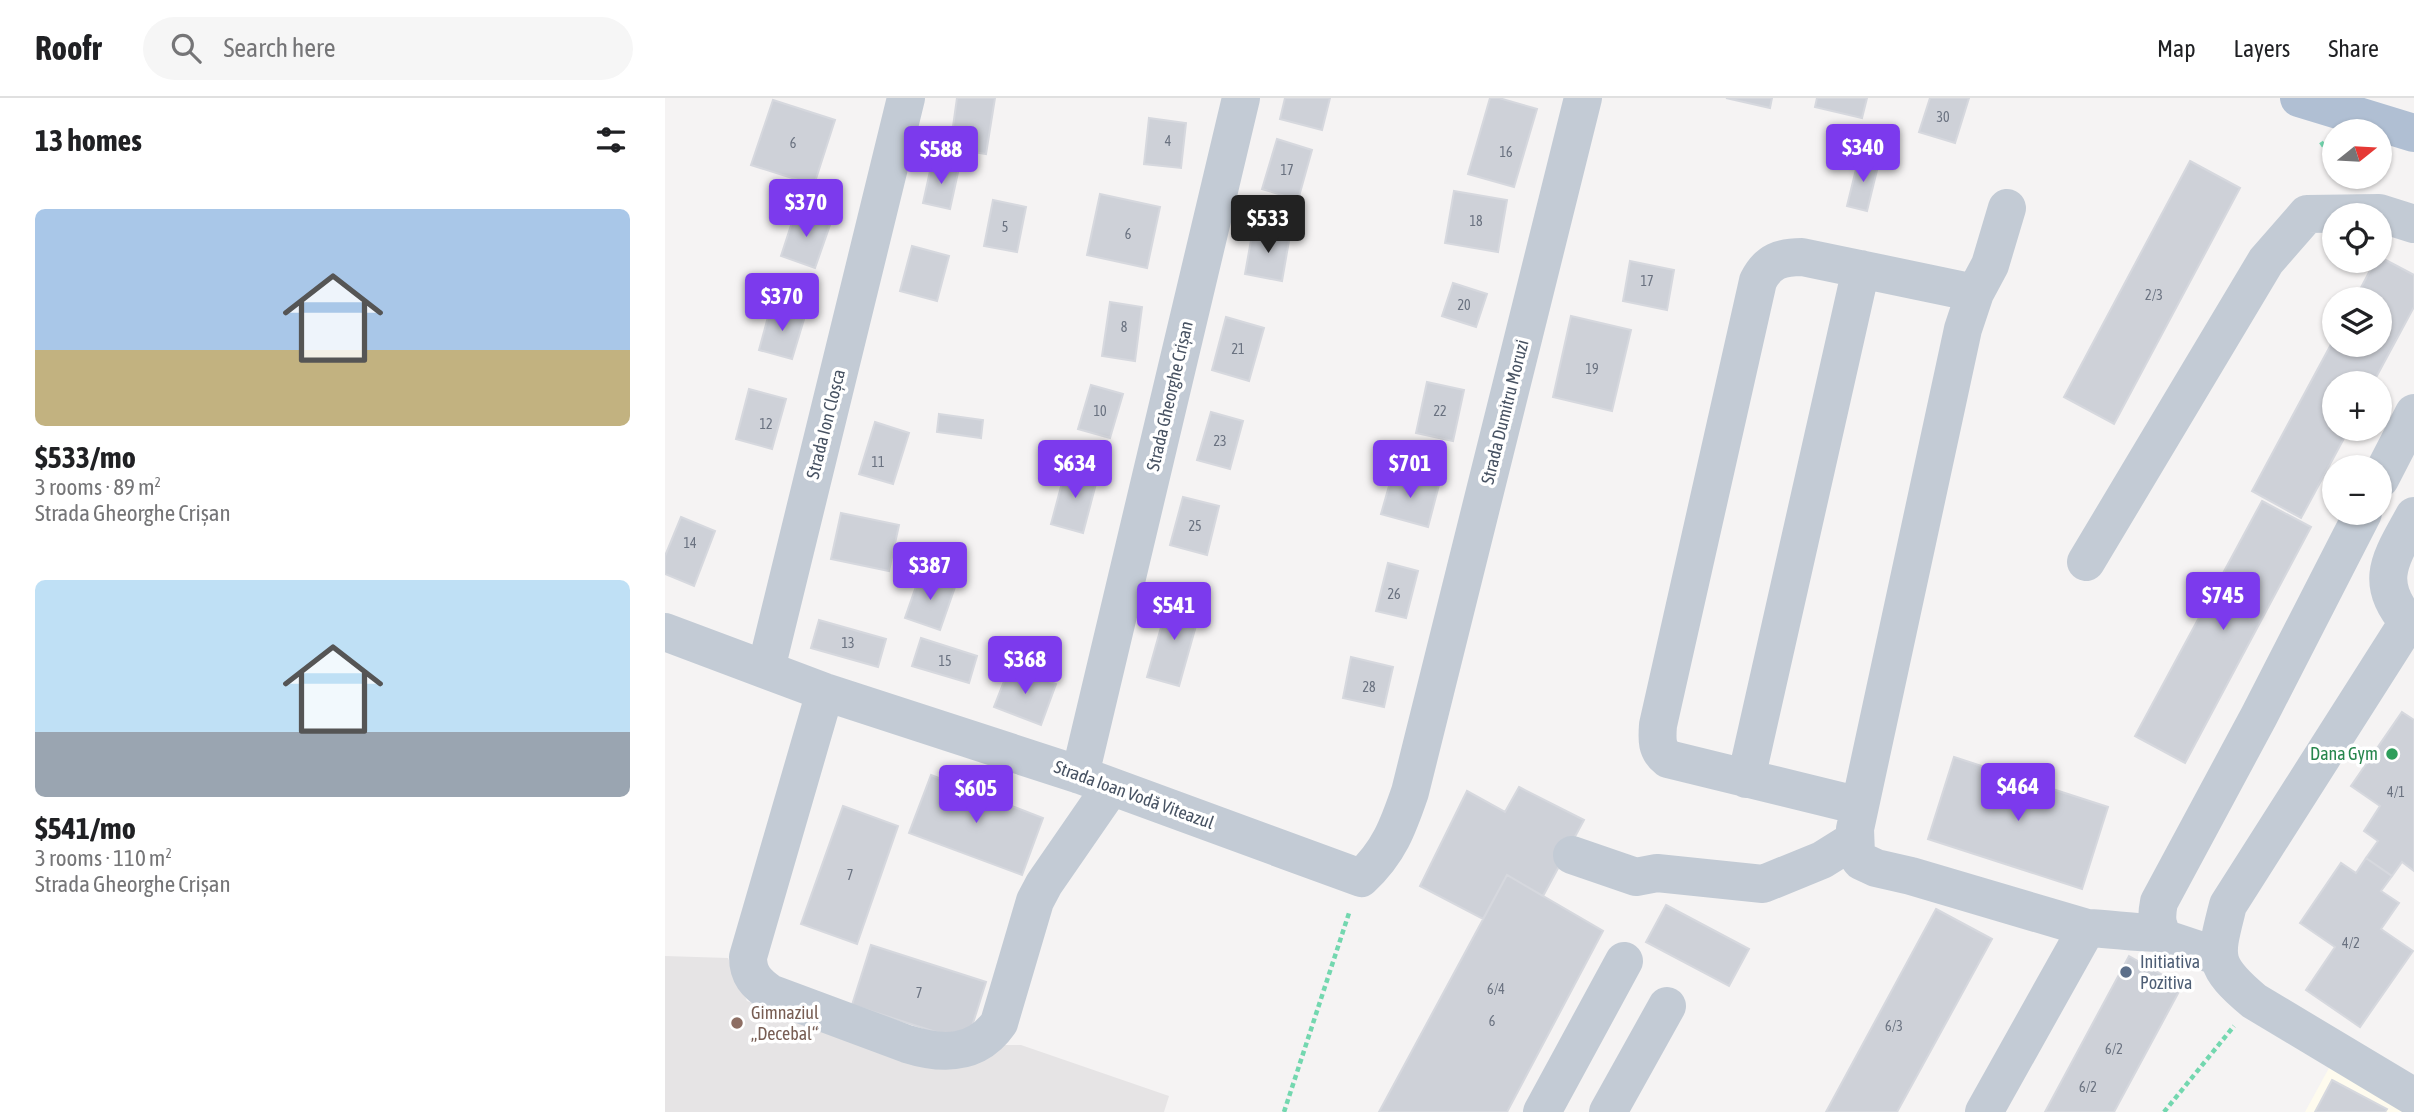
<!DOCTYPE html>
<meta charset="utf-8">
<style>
:root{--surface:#fff;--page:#f6f6f6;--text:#202124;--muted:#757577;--line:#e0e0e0;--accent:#7c3aed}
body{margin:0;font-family:"Asap Condensed",sans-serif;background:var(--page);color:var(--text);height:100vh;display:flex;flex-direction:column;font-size:26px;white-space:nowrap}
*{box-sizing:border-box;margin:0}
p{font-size:23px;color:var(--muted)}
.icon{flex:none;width:38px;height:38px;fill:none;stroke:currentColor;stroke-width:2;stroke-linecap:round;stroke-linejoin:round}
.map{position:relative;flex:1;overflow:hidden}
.sheet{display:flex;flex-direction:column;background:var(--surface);width:665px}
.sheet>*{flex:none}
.needle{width:46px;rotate:72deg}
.buttons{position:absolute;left:1657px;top:21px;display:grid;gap:14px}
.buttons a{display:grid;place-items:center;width:70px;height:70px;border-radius:50%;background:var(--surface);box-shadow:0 2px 5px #0004;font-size:35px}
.price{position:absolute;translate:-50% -60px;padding:0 16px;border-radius:7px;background:var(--accent);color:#fff;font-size:23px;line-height:46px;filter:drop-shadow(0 2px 4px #0008)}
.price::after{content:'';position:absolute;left:50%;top:42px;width:21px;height:16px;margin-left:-10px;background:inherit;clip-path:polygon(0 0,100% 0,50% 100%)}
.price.current{background:#222;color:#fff}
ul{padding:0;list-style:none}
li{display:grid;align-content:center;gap:14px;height:371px;padding:0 35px}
li span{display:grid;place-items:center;height:217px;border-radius:10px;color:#555}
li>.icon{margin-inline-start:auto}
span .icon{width:126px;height:126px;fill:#fffc;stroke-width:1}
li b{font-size:30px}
h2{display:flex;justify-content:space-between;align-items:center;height:84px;padding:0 35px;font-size:30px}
header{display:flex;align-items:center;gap:42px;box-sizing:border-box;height:98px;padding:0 35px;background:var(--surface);border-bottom:2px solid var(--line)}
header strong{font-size:33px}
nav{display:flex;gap:38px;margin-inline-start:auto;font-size:24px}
.search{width:490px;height:63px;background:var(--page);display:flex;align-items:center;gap:18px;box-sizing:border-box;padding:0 24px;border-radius:38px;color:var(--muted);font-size:26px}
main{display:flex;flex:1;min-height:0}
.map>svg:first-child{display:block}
</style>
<header>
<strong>Roofr</strong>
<div class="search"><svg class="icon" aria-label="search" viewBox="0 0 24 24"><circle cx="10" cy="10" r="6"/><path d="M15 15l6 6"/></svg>Search here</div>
<nav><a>Map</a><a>Layers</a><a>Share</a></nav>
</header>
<main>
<section class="sheet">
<h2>13 homes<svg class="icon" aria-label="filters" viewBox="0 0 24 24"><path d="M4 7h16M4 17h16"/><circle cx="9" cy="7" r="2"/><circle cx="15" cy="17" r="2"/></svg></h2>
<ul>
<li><span style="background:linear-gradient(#a9c7e8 65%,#c2b280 0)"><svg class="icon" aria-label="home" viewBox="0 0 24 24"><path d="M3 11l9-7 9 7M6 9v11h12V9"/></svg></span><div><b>$533/mo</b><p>3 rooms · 89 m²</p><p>Strada Gheorghe Crișan</p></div></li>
<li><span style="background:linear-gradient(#bfe0f5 70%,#9aa5b1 0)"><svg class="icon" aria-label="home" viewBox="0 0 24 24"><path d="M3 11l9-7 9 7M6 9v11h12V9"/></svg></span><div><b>$541/mo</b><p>3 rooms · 110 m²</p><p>Strada Gheorghe Crișan</p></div></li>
</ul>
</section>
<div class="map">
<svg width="1749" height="1014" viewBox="0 0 1749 1014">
<rect width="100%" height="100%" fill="#f5f3f3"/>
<path fill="#fefbee" d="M 1665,968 L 1749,1014 L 1640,1014 Z"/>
<path fill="#e6e4e5" d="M 0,858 L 63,860 L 82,903 L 244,960 L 336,947 L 356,947 L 504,998 L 499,1014 L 0,1014 Z"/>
<path fill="#ced1d8" stroke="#d6d8de" stroke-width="2" d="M 292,0 L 330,0 L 321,56 L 285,50 Z
M 620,0 L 665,0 L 657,32 L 615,21 Z
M 825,0 L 834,0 L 872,11 L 849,89 L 803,76 Z
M 1061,0 L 1107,0 L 1105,10 Z
M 1152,0 L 1202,0 L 1197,20 L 1150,9 Z
M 1265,0 L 1304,0 L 1290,45 L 1254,34 Z
M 108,2 L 170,22 L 149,87 L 86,67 Z
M 484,20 L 521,25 L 516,70 L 479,66 Z
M 612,41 L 647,52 L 633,102 L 597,91 Z
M 1194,59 L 1214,64 L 1202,113 L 1182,108 Z
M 1525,63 L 1575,90 L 1449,326 L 1399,299 Z
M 267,64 L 294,70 L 285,111 L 258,105 Z
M 789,93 L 842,102 L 833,154 L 780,145 Z
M 435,96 L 495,109 L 482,170 L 422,157 Z
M 328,102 L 361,109 L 352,154 L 319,148 Z
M 131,112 L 166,124 L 150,170 L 116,158 Z
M 588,131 L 625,137 L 617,183 L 580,176 Z
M 247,148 L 284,158 L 272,203 L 235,193 Z
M 1715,159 L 1749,177 L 1749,209 L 1708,285 L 1670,285 L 1670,331 L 1684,331 L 1636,420 L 1587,393 L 1670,239 L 1670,247 L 1715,247 L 1715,201 L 1690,201 L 1710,163 L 1715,163 Z
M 965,163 L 1009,172 L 1002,212 L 958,203 Z
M 788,185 L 822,196 L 811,229 L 777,218 Z
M 445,204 L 477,209 L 470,263 L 437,258 Z
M 106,208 L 140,218 L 127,261 L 94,252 Z
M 906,218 L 966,232 L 947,313 L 888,299 Z
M 561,219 L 599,230 L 584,283 L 547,272 Z
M 762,284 L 799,292 L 788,343 L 751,335 Z
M 426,287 L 458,296 L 445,340 L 413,331 Z
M 84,291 L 121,301 L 107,351 L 71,341 Z
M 546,314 L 578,323 L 565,371 L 532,362 Z
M 274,316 L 318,322 L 316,340 L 272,334 Z
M 210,324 L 244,335 L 228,386 L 194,376 Z
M 401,370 L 433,378 L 418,435 L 386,426 Z
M 728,374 L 774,387 L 763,429 L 716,416 Z
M 518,399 L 554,408 L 542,457 L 505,447 Z
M 1597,403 L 1646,429 L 1520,665 L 1470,638 Z
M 176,415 L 234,427 L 224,473 L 166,461 Z
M 16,419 L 50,433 L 29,488 L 0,476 L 0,458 Z
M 723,465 L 753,473 L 741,520 L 711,513 Z
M 255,477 L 290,489 L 275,532 L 240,520 Z
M 504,501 L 536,510 L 514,588 L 482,579 Z
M 154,522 L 221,541 L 213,569 L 146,550 Z
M 256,540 L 312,558 L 304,585 L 247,568 Z
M 686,559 L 728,569 L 719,609 L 678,600 Z
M 345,568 L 391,586 L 376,627 L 329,609 Z
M 1737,614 L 1749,622 L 1749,773 L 1737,764 L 1727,778 L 1701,760 L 1713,743 L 1699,733 L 1715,708 L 1686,688 Z
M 1289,659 L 1443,709 L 1417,791 L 1263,741 Z
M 266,677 L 378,720 L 357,777 L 244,735 Z
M 854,689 L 919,722 L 878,798 L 842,777 L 818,821 L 755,788 L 802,693 L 840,714 Z
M 178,708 L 233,728 L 192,846 L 136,826 Z
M 1701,760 L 1727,778 L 1716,793 L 1734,805 L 1716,831 L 1748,853 L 1695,929 L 1641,892 L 1670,849 L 1635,825 L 1676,765 L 1691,775 Z
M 842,777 L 938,833 L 842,1014 L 714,1014 Z
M 1001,807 L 1084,851 L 1064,888 L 981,844 Z
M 1271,811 L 1327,841 L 1232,1014 L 1161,1014 Z
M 206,847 L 321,884 L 302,944 L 187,907 Z
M 1464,858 L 1517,888 L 1449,1014 L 1380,1014 Z
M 1667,982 L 1722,1011 L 1720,1014 L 1650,1014 Z"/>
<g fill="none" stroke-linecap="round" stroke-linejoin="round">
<path stroke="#73d7af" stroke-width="4.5" stroke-dasharray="5 3.5" stroke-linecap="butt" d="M 1656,44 L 1670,64
M 619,1014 L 685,812
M 1499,1014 L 1569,928"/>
<path stroke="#c3cbd5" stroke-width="38" d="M 1342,110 L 1325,167 L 1310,195 L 1298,231 L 1190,731 L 1191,756 L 1196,763 L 1211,770 L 1246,778 L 1422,830 C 1447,831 1470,835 1495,835
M 1715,381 L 1749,315
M 1749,418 C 1727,459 1707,483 1743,524 L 1563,807 C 1550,859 1545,866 1589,903 L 1749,999
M 1421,464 L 1601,163 L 1642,116 L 1714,115 L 1749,126
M 0,534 L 160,594 L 415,677 L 696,780 C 724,754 733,729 745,694 L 918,0
M 101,571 L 241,0
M 160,594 L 83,859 C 83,877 91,885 105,895 L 242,946 C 277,957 311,958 334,925 L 370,803 L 379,786 L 446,689
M 415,677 L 576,0
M 1081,681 L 1196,171
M 1195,708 L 1003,661 C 991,652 992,641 993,627 L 1093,183 C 1103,163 1116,159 1137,159 L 1310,195
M 907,757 L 971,779 L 992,775 L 1098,786 L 1157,762 L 1189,742
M 1552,858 L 1501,841 C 1491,830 1491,819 1494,804 L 1594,618 L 1698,415
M 877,1014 L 959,863
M 943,1014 L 1002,908
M 1319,1014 L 1422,830"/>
<path stroke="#b0bfd3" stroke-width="38" d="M 1634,0 L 1749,35"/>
</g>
<circle fill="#2e9e5b" stroke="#fff" stroke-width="2.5" cx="1727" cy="656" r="7"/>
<circle fill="#5c6f8a" stroke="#fff" stroke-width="2.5" cx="1461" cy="874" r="7"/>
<circle fill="#8d6e63" stroke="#fff" stroke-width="2.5" cx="72" cy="925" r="7"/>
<g text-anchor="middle" stroke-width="7" stroke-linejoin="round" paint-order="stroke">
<g font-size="14" fill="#6a7280">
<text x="1278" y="24">30</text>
<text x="503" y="48">4</text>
<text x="128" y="50">6</text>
<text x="841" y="59">16</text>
<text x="622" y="77">17</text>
<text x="811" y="128">18</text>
<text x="340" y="134">5</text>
<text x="463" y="141">6</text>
<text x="982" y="188">17</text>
<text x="1489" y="202">2/3</text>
<text x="799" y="212">20</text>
<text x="459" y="234">8</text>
<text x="573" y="256">21</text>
<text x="927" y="276">19</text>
<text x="435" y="318">10</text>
<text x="775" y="318">22</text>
<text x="101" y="331">12</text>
<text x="555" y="348">23</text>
<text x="213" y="369">11</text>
<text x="530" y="433">25</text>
<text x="25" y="450">14</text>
<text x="729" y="501">26</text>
<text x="183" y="550">13</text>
<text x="280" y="568">15</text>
<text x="704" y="594">28</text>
<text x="1731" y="699">4/1</text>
<text x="185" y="782">7</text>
<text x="1686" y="850">4/2</text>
<text x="831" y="896">6/4</text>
<text x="254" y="900">7</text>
<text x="827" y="928">6</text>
<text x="1229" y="933">6/3</text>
<text x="1449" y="956">6/2</text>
<text x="1423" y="994">6/2</text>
</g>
<g font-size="18" fill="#485363" stroke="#fff">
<text transform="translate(505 298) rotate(-77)" y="6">Strada Gheorghe Crișan</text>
<text transform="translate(840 314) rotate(-76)" y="6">Strada Dumitru Moruzi</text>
<text transform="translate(161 326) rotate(-76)" y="6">Strada Ion Cloșca</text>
<text transform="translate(469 697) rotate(20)" y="6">Strada Ioan Vodă Viteazul</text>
</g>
<g font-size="18" fill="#27864d" stroke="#fff" text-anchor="end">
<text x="1713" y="662">Dana Gym</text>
</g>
<g font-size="18" fill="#4e5e75" stroke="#fff" text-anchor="start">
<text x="1475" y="870">Initiativa<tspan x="1475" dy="21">Pozitiva</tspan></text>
</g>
<g font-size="18" fill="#785e54" stroke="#fff" text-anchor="start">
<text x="86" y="921">Gimnaziul<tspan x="86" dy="21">„Decebal“</tspan></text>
</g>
</g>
</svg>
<div class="buttons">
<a><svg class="needle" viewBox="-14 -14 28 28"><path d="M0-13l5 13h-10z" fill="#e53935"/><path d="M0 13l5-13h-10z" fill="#757577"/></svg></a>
<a><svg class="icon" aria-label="locate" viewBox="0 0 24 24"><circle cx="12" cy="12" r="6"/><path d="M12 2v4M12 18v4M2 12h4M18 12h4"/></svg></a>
<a><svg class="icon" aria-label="layers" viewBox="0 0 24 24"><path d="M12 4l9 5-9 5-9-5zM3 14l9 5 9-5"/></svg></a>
<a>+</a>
<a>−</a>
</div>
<b class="price" style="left:1198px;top:86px">$340</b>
<b class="price" style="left:276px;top:88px">$588</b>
<b class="price" style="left:141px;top:141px">$370</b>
<b class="price current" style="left:603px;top:157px">$533</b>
<b class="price" style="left:117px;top:235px">$370</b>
<b class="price" style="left:410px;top:402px">$634</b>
<b class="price" style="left:745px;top:402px">$701</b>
<b class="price" style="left:265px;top:504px">$387</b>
<b class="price" style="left:1558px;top:534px">$745</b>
<b class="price" style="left:509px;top:544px">$541</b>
<b class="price" style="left:360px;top:598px">$368</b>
<b class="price" style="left:1353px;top:725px">$464</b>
<b class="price" style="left:311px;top:727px">$605</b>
</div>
</main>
